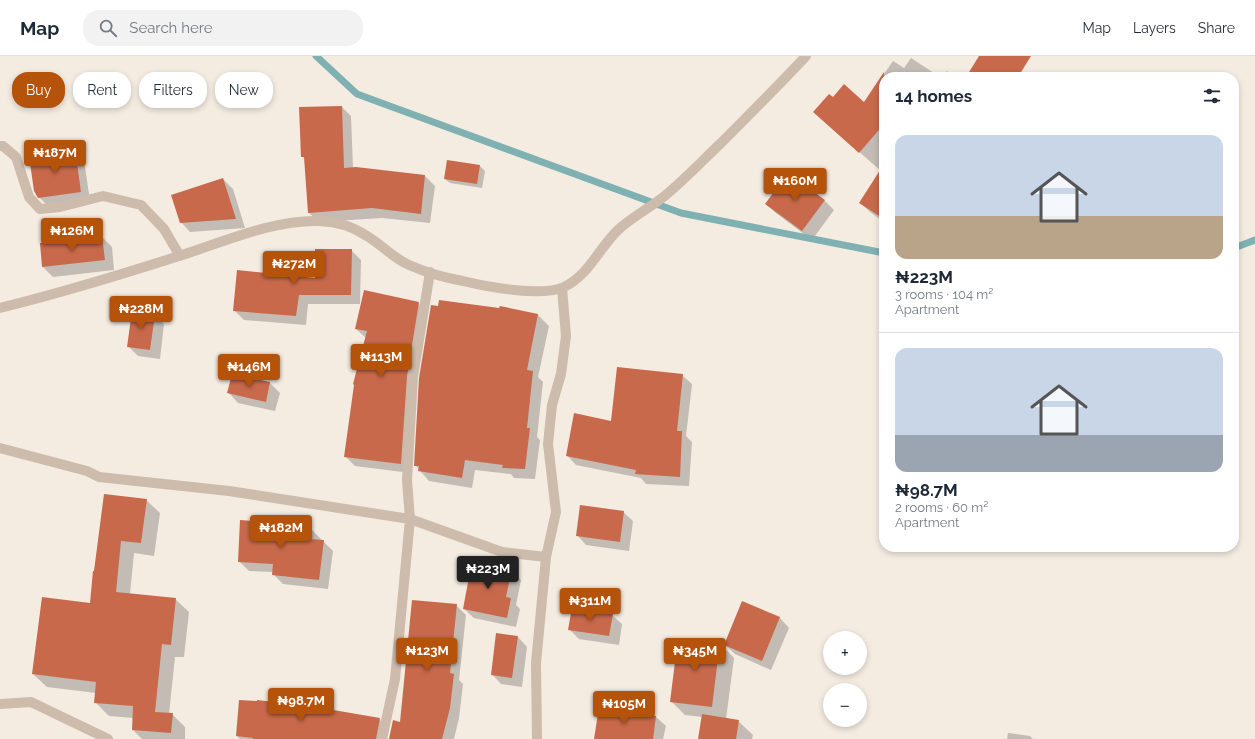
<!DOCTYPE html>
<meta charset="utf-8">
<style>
:root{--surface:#fff;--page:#f2f2f3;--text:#1f2937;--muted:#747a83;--line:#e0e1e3;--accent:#b45309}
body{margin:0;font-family:Raleway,sans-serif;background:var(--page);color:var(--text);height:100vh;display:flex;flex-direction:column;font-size:15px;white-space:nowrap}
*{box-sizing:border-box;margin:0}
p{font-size:13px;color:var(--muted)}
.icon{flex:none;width:22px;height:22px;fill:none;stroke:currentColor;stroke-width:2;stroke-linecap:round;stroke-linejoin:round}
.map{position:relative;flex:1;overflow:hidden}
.details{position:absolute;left:879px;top:16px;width:360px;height:480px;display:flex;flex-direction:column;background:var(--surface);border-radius:16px;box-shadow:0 2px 6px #0003}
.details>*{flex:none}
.guide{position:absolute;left:12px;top:16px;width:380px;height:36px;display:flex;gap:8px}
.tools{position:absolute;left:823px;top:575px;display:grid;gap:8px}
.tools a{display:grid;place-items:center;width:44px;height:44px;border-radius:50%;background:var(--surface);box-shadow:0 2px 6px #0003;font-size:20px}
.price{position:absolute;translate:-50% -34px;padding:0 9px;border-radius:4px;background:var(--accent);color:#fff;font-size:13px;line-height:26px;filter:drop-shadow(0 1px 2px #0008)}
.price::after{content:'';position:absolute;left:50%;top:24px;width:12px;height:9px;margin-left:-6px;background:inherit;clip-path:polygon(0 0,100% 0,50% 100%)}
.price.active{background:#222;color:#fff}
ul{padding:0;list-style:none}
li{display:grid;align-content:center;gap:8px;height:212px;padding:0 16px}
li+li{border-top:1px solid var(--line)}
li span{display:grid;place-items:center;height:124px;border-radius:12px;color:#555}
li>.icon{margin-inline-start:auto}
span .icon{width:72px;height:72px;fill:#fffc;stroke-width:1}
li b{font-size:17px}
h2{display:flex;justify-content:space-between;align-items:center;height:48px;padding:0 16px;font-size:17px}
.chip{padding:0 14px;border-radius:16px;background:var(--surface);box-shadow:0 2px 6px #0003;font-size:14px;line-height:36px}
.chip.active{background:var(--accent);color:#fff}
header{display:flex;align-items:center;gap:24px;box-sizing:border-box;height:56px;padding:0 20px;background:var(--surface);border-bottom:1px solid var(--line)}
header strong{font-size:19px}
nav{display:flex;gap:22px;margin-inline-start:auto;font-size:14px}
.search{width:280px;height:36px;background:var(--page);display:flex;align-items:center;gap:10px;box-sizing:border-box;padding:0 14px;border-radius:16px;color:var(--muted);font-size:15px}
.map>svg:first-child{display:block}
</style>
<header>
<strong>Map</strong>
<div class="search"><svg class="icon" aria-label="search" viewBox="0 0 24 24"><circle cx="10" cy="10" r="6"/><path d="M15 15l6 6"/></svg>Search here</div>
<nav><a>Map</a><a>Layers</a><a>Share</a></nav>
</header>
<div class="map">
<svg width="1255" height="683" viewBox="0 0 1255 683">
<rect width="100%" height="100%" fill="#f4ebe1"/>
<path fill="#0003" d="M 911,2 L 940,21 L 884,21 L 884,166 L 870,156 L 860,146 L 881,115 L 814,56 L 833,42 L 864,47 L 893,5 L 904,12 Z
M 947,15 L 955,21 L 942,21 Z
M 342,51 L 351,60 L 353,112 L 425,120 L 435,130 L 430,167 L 382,162 L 319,166 L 309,157 L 306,104 L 302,100 Z
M 74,94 L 84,104 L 90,145 L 49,151 L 39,141 Z
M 448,105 L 480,110 L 485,115 L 482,132 L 450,127 L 445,123 Z
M 788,118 L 825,145 L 834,154 L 812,184 L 776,157 L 766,148 Z
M 223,123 L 233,133 L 245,172 L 190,176 L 181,166 Z
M 102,181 L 112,191 L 114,214 L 53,221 L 43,211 Z
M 351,194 L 361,204 L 360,248 L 308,248 L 306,269 L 244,264 L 234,254 L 316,223 Z
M 418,247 L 428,257 L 416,330 L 411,417 L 355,410 L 345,400 L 366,282 L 356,273 Z
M 500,251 L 538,259 L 549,270 L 538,321 L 543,326 L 537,381 L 540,384 L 535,423 L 514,422 L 511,418 L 475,414 L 472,432 L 429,425 L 415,409 Z
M 155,259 L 164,268 L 160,303 L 138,300 L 128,290 Z
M 233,319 L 270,327 L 280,337 L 275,355 L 238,347 L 229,337 Z
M 682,319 L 692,328 L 686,380 L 692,386 L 689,430 L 646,428 L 641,422 L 576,409 L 567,399 L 612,366 Z
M 146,444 L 160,457 L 154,500 L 134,497 L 130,538 L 175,543 L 189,556 L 184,601 L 175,601 L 169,658 L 172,658 L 185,671 L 185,683 L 142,683 L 133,674 L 133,662 L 109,660 L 95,646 L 96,637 L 47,631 L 33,618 L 91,548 L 94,516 Z
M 623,456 L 633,465 L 629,495 L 586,489 L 577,479 Z
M 274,468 L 311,473 L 321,483 L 320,485 L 323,485 L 333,495 L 328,533 L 283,528 L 273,518 L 273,516 L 249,515 L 239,505 Z
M 511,514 L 521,524 L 516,549 L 520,553 L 516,571 L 474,562 L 464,553 Z
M 743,546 L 780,562 L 789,572 L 771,614 L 735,598 L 725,589 Z
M 456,549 L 466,559 L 459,624 L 463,628 L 459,662 L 454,683 L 390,683 L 401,667 Z
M 612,559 L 622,568 L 619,589 L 579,583 L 569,573 Z
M 518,581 L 527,591 L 522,631 L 501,628 L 492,618 Z
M 679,583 L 720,587 L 734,602 L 726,663 L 738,665 L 753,679 L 752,683 L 699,683 L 703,661 L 685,659 L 671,645 Z
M 656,661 L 666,670 L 663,683 L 595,683 Z
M 379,663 L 389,673 L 387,683 L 240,683 L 237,680 Z
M 1008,677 L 1030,680 L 1033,683 L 1007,683 Z"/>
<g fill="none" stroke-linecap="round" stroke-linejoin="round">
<path stroke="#7fb0b2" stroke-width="7" d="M 316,0 L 357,38 L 681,157 L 884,197
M 1234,192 L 1255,184"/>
</g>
<path fill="#c8694b" d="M 979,0 L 1031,0 L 1018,21 L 966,21 Z
M 884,16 L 884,68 L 859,97 L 813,56 L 829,38 L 833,41 L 844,28 L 864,46 Z
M 342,50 L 344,112 L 356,111 L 425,119 L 421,158 L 372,152 L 308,157 L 304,101 L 301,101 L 299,51 Z
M 75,93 L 81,136 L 38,142 L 34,135 L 29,100 Z
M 447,104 L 480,109 L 477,128 L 444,123 Z
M 884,108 L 884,163 L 859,147 Z
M 788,117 L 825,144 L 802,175 L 765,148 Z
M 223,122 L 236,163 L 180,167 L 171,139 Z
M 102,180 L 105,204 L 42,211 L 40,187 Z
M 315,193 L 352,193 L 351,239 L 299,239 L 296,260 L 233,255 L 237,214 L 315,222 Z
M 364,234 L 419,246 L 407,320 L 401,408 L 344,401 L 354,329 L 353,328 L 367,275 L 355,273 Z
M 439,244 L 499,252 L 500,250 L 538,258 L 527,314 L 533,315 L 527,372 L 530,372 L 525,413 L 502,412 L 503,409 L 465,404 L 462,422 L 418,415 L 419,410 L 414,410 L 419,322 L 431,249 L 438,250 Z
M 132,255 L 155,258 L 150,294 L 127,291 Z
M 617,311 L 683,318 L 677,375 L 682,375 L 680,421 L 635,418 L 636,414 L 566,400 L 574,357 L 611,365 Z
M 232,318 L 270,326 L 266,346 L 227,337 Z
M 104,438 L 147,443 L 141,487 L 121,485 L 116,536 L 176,542 L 171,589 L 162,588 L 155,656 L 173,657 L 171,677 L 132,674 L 133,650 L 94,647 L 96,626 L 32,618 L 42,541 L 90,547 L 93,515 L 94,515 Z
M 580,449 L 624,455 L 620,486 L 576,480 Z
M 240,464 L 275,467 L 311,472 L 310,483 L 324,484 L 319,524 L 272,519 L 273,508 L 238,506 Z
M 472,505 L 512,513 L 506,541 L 511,542 L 507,562 L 463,553 Z
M 412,544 L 457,548 L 450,617 L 454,618 L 450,652 L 442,683 L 389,683 L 393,664 L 400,666 Z
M 742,545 L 780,561 L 762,605 L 724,589 Z
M 572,551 L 613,558 L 609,580 L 568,574 Z
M 496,577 L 518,580 L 512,622 L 491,619 Z
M 678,582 L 720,586 L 712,651 L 670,646 Z
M 239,644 L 257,645 L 257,644 L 310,650 L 380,662 L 376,683 L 253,683 L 253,682 L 236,680 Z
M 599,651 L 656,660 L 653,683 L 594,683 Z
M 702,658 L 739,664 L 736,683 L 698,683 Z"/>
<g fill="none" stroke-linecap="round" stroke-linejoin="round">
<path stroke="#cdbbac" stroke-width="10" d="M 0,90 L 3,90 L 16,101 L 29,141 L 40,153 L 60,151 L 103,140 L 141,149 L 164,173 L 180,200
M 0,252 C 60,237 120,219 179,200 C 224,186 271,164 319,165 C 336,165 353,171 367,180 C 382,189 393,202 409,209 C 425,216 446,222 463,225 C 488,231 541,241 564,231 C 589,219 599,192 618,174 C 633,160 652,151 667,138 C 686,122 703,104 721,87 C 750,58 778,30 806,0
M 0,392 L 87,415 L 99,421 L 229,435 L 410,463 L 502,496 L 546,501
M 0,648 L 31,646 L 108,683
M 382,683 L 395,623 L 410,463 L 407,424 L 413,321 L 430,216
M 537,683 L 536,607 L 546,501 L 556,456 L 548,388 L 552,349 L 561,318 L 566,280 L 562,232"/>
</g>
</svg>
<div class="tools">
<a>+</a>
<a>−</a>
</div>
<b class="price" style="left:55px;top:118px">₦187M</b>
<b class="price" style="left:795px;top:146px">₦160M</b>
<b class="price" style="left:72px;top:196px">₦126M</b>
<b class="price" style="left:294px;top:229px">₦272M</b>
<b class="price" style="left:141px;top:274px">₦228M</b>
<b class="price" style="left:381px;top:322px">₦113M</b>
<b class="price" style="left:249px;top:332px">₦146M</b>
<b class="price" style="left:281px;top:493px">₦182M</b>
<b class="price active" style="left:488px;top:534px">₦223M</b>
<b class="price" style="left:590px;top:566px">₦311M</b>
<b class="price" style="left:427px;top:616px">₦123M</b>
<b class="price" style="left:695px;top:616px">₦345M</b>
<b class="price" style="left:301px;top:666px">₦98.7M</b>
<b class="price" style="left:624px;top:669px">₦105M</b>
<div class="guide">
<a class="chip active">Buy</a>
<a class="chip">Rent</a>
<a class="chip">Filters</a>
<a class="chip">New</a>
</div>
<section class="details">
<h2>14 homes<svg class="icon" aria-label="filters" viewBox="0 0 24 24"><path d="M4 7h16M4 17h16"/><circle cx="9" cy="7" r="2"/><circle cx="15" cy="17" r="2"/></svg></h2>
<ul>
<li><span style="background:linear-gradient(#c9d6e8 65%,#b9a48a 0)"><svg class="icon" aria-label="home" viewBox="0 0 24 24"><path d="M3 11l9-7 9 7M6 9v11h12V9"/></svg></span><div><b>₦223M</b><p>3 rooms · 104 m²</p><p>Apartment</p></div></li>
<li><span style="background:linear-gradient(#c9d6e8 70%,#9aa5b1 0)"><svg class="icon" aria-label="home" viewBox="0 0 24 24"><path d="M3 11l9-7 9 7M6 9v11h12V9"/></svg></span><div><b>₦98.7M</b><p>2 rooms · 60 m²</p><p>Apartment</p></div></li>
</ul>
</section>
</div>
